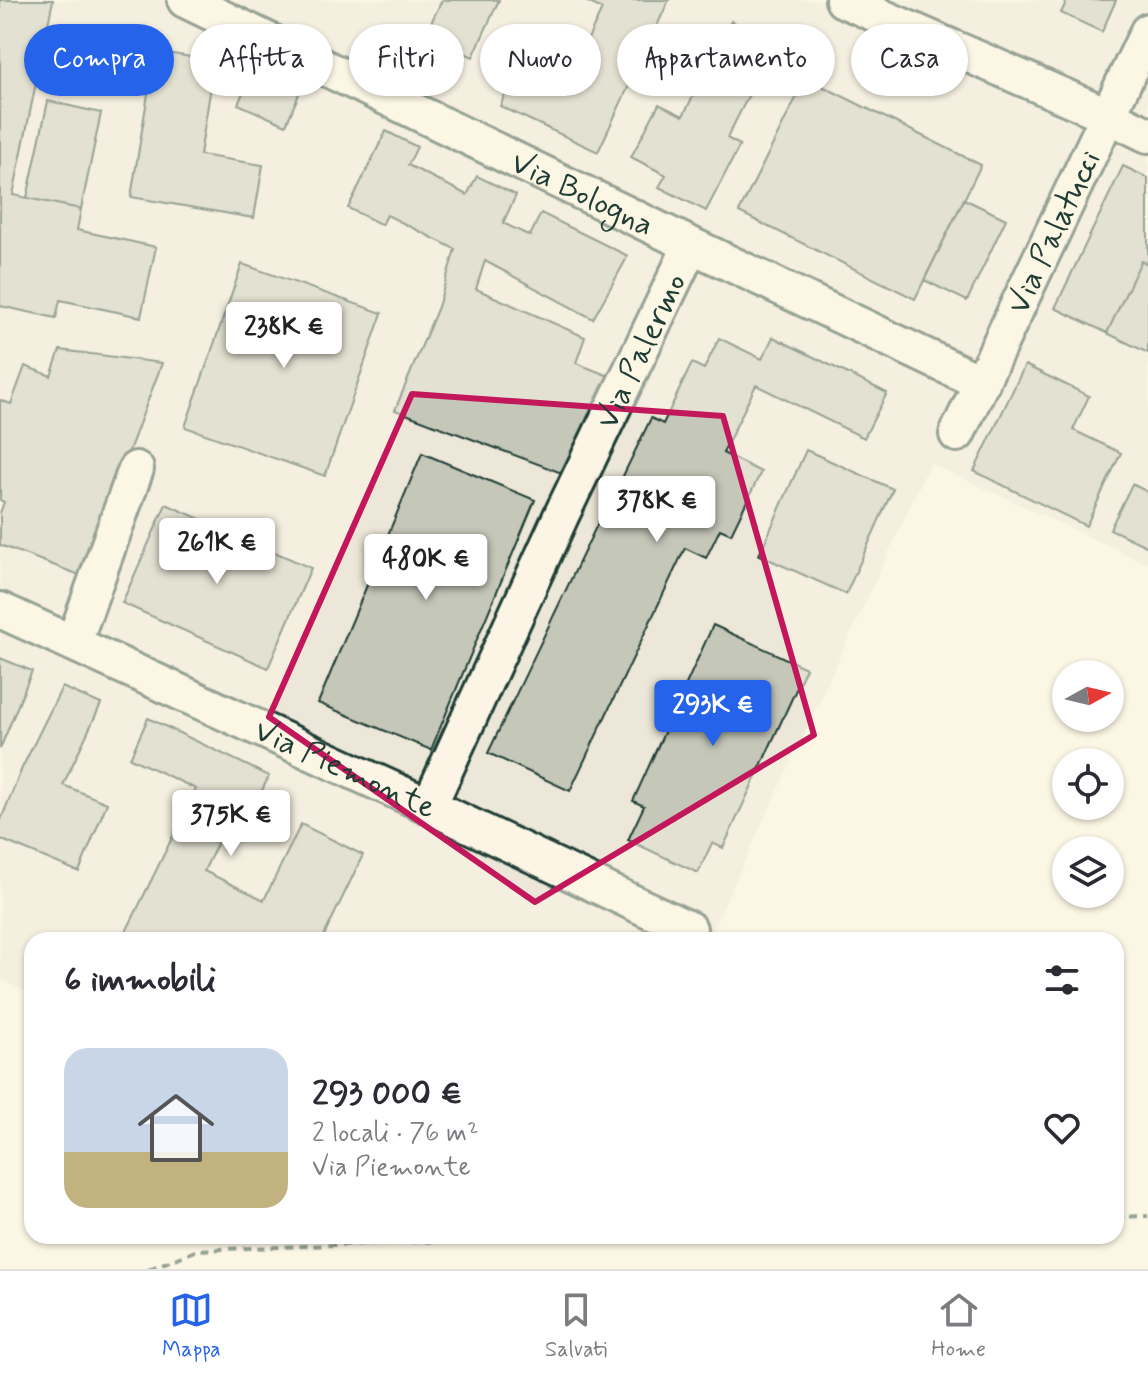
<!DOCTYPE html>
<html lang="it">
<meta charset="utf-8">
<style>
:root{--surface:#fff;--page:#f7f7f7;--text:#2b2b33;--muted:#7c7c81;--line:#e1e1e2;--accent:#2563eb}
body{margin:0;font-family:Mynerve,sans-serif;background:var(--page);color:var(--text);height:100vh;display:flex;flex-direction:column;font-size:30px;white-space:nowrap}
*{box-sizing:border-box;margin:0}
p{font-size:26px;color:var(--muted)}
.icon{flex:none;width:44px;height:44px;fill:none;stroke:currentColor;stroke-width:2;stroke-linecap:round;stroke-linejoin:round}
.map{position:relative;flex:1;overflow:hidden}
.panel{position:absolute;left:24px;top:932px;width:1100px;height:312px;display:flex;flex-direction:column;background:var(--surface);border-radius:24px;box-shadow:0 2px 6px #0004}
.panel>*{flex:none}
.banner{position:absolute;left:24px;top:24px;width:1100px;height:72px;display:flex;gap:16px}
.needle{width:52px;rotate:82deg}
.controls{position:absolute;left:1052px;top:660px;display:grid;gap:16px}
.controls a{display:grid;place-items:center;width:72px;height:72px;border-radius:50%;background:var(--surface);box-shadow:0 2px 6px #0004;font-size:40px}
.price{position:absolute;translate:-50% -68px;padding:0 18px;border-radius:8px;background:#fff;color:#222;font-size:26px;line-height:52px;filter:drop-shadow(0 2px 4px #0008)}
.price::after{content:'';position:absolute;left:50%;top:48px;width:24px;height:18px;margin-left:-12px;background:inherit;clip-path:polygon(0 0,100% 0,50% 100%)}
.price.active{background:var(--accent);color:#fff}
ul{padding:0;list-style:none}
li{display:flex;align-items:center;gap:24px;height:200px;padding:0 40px}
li+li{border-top:2px solid var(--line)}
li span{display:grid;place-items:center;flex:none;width:224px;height:160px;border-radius:24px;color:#555}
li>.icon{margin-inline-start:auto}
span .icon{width:96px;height:96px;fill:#fffc;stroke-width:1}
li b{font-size:34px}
h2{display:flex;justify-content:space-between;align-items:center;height:96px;padding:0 40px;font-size:34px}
.tag{padding:0 28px;border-radius:36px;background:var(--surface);box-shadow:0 2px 6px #0004;font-size:28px;line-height:72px}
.tag.active{background:var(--accent);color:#fff}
.dock{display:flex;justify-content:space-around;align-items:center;height:112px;border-top:2px solid var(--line);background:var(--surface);font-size:22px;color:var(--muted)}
.dock a{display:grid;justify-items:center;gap:4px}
.dock .active{color:var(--accent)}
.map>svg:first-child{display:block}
</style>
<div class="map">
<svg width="1148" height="1269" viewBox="0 0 1148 1269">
<rect width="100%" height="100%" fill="#fcf5e5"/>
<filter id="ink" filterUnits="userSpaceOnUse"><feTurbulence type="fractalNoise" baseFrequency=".0125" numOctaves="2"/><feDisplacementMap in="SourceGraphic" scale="16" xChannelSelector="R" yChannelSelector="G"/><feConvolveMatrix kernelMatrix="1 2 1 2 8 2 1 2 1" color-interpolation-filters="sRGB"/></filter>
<g filter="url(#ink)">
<path fill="#ece7d8" d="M 0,0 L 1148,0 L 1148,564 L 930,463 L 708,940 L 32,940 L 32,995 L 0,979 Z"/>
<path fill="#c5c7b9" stroke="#1f3d34" stroke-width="2" d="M 0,0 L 53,0 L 13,195 L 81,209 L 77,230 L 156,247 L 141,317 L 60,300 L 56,318 L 0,306 Z
M 442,0 L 499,0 L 473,57 L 425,35 Z
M 584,0 L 669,0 L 598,152 L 500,106 L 519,64 L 566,86 L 602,9 Z
M 1067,0 L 1116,0 L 1102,32 L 1061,13 Z
M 731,21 L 775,43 L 727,138 L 740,145 L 706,211 L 659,187 L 666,175 L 631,157 L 659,104 L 683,116 Z
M 155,51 L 215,61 L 200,155 L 263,165 L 254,218 L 131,197 Z
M 252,73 L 299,94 L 286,125 L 238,104 Z
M 806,78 L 981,165 L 915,299 L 739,212 Z
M 48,101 L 101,113 L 81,209 L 27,198 Z
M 386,131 L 417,147 L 408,165 L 467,195 L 477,176 L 516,195 L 503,223 L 530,236 L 541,213 L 628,256 L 593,319 L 485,261 L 476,289 L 585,337 L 576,363 L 609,376 L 567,475 L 395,410 L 438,307 L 455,249 L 387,215 L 382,225 L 348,208 Z
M 1123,166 L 1148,178 L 1148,264 L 1141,261 L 1107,333 L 1055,308 Z
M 964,199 L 1006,219 L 967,301 L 924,280 Z
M 1141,261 L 1148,264 L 1148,353 L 1107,333 Z
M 242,264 L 382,313 L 325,476 L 185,427 Z
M 773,337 L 887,393 L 864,438 L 756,385 L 723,453 L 761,472 L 731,534 L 720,529 L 706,558 L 685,548 L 570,791 L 488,753 L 604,510 L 619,516 L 634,484 L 622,478 L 651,418 L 663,424 L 692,363 L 704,369 L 719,338 L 762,359 Z
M 60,350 L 162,363 L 82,576 L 0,545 L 0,513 L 4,502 L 0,500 L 0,400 L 11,404 L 25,366 L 51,376 Z
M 1025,365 L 1089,396 L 1073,430 L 1121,453 L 1086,526 L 974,471 Z
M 806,450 L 893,489 L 846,594 L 759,555 Z
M 422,453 L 535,500 L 431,750 L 318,703 Z
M 1132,484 L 1148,492 L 1148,547 L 1110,529 Z
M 166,504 L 311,568 L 268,668 L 122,603 Z
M 713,625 L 806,668 L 723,848 L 712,843 L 698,873 L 628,840 L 644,806 L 633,801 Z
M 0,658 L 32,671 L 0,749 Z
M 62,687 L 101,704 L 63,785 L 107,803 L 79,872 L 0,839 L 0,822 L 22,768 Z
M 148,718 L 269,776 L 250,815 L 234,808 L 204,871 L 264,900 L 301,824 L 363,855 L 322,940 L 122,940 L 196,789 L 130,758 Z"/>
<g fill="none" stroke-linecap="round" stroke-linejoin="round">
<defs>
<g id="minor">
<path id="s1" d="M 185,0 L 691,245 L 982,383"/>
<path d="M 843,0 L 1107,115 L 1148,135"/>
<path id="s2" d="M 957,434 L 1148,31"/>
<path id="s3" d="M 0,610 L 429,806 L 689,929"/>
<path d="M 74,642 L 136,469"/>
<path id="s4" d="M 429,806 L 561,516 L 691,245"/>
</g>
</defs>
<use href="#minor" stroke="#1f3d34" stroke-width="40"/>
<path stroke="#1f3d34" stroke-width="4" stroke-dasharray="8 6" stroke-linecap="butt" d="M 1116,1217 L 1148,1216
M 149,1269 L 198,1250 L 579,1236"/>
<use href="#minor" stroke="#fcf5e5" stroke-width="34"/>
</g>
</g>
<path d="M0 0H1148V1269H0ZM 412,394 L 723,416 L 814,735 L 535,902 L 269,717 Z" fill="#fcf5e5" fill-opacity=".55" fill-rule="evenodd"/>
<path fill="none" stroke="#c2185b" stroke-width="6" stroke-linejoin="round" d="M 412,394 L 723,416 L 814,735 L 535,902 L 269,717 Z"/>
<g text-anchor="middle" stroke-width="6" stroke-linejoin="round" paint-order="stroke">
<g font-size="32" fill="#1f3d34" stroke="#fcf5e5">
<text dy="11" stroke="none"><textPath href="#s1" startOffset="442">Via Bologna</textPath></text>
<text dy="11" stroke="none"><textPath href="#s2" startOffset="224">Via Palatucci</textPath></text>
<text dy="11" stroke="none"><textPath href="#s4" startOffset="502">Via Palermo</textPath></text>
<text dy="11" stroke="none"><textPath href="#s3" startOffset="380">Via Piemonte</textPath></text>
</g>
</g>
</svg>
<div class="controls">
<a><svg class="needle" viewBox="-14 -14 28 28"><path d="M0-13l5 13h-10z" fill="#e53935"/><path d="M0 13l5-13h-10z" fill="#7c7c81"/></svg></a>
<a><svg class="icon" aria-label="locate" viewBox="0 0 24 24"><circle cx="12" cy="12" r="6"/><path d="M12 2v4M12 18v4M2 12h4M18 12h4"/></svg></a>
<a><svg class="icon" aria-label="layers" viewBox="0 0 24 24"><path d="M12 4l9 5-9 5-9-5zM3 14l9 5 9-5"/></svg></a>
</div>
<b class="price" style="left:284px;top:370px">238K €</b>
<b class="price" style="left:657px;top:544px">378K €</b>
<b class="price" style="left:217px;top:586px">261K €</b>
<b class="price" style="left:426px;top:602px">480K €</b>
<b class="price active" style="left:713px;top:748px">293K €</b>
<b class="price" style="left:231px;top:858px">375K €</b>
<div class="banner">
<a class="tag active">Compra</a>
<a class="tag">Affitta</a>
<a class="tag">Filtri</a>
<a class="tag">Nuovo</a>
<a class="tag">Appartamento</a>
<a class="tag">Casa</a>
</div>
<section class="panel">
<h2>6 immobili<svg class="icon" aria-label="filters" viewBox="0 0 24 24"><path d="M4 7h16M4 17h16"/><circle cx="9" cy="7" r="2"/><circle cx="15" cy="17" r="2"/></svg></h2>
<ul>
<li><span style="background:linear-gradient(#c9d6e8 65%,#c2b280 0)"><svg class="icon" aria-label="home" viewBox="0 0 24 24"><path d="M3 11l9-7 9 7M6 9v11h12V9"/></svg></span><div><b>293 000 €</b><p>2 locali · 76 m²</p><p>Via Piemonte</p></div><svg class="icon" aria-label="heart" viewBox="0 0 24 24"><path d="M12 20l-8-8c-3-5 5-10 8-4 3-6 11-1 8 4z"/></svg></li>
</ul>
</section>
</div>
<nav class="dock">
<a class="active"><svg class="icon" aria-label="map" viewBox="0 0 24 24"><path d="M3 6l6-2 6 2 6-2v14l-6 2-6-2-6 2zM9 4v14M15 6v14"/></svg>Mappa</a>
<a><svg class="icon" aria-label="saved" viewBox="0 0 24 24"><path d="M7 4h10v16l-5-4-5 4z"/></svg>Salvati</a>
<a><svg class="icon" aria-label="home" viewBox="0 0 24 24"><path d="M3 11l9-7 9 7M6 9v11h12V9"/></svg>Home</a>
</nav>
